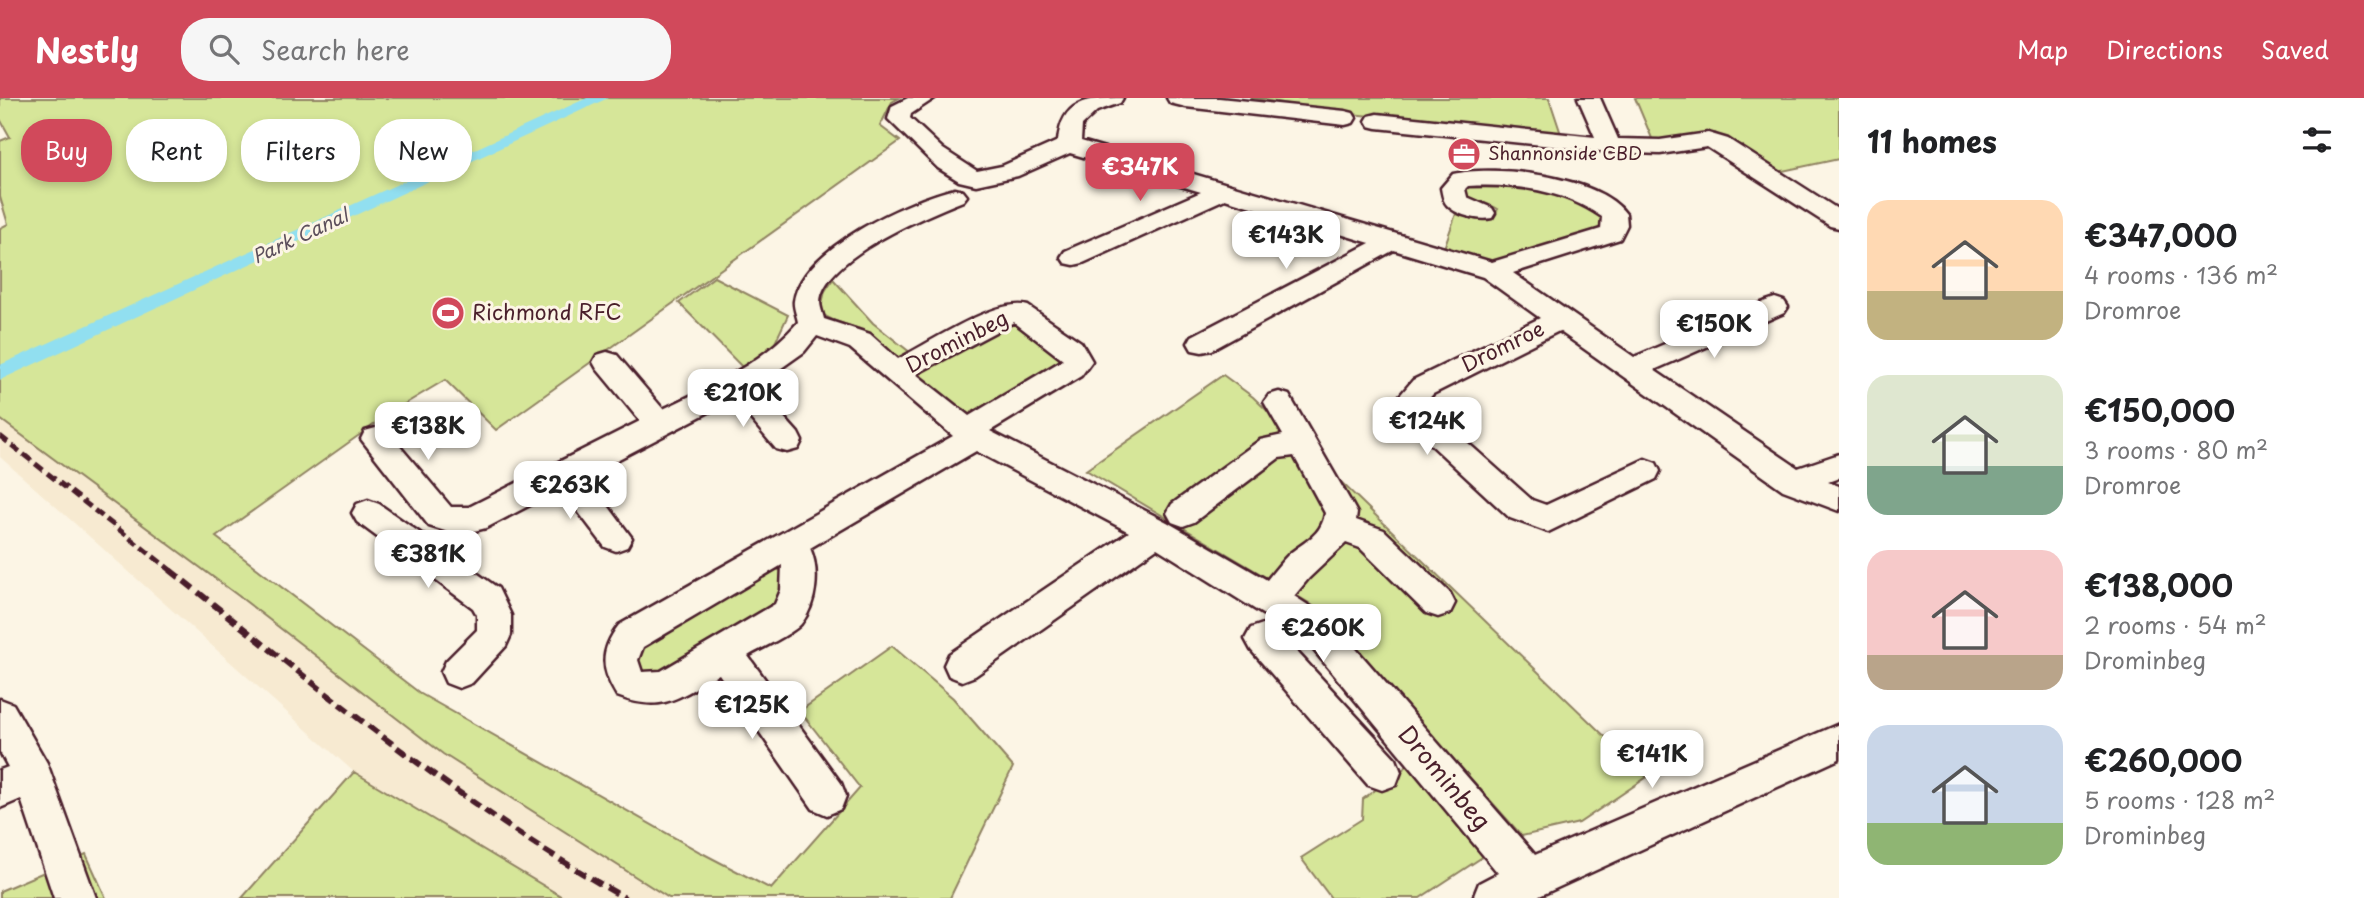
<!DOCTYPE html>
<meta charset="utf-8">
<style>
:root{--surface:#fff;--page:#f6f6f6;--text:#202124;--muted:#757577;--accent:#d1495b}
body{margin:0;font-family:"Playpen Sans",sans-serif;background:var(--page);color:var(--text);height:100vh;display:flex;flex-direction:column;font-size:26px;white-space:nowrap}
*{box-sizing:border-box;margin:0}
p{font-size:23px;color:var(--muted)}
.icon{flex:none;width:38px;height:38px;fill:none;stroke:currentColor;stroke-width:2;stroke-linecap:round;stroke-linejoin:round}
.map{position:relative;flex:1;overflow:hidden}
.drawer{display:flex;flex-direction:column;background:var(--surface);width:525px}
.drawer>*{flex:none}
.banner{position:absolute;left:21px;top:21px;width:665px;height:63px;display:flex;gap:14px}
.price{position:absolute;translate:-50% -60px;padding:0 16px;border-radius:14px;background:#fff;color:#222;font-size:23px;line-height:46px;filter:drop-shadow(0 2px 4px #0008)}
.price::after{content:'';position:absolute;left:50%;top:42px;width:21px;height:16px;margin-left:-10px;background:inherit;clip-path:polygon(0 0,100% 0,50% 100%)}
.price.current{background:var(--accent);color:#fff}
ul{padding:0;list-style:none}
li{display:flex;align-items:center;gap:21px;height:175px;padding:0 28px}
li span{display:grid;place-items:center;flex:none;width:196px;height:140px;border-radius:21px;color:#555}
li>.icon{margin-inline-start:auto}
span .icon{width:84px;height:84px;fill:#fffc;stroke-width:1}
li b{font-size:30px}
h2{display:flex;justify-content:space-between;align-items:center;height:84px;padding:0 28px;font-size:30px}
.pill{padding:0 24px;border-radius:28px;background:var(--surface);box-shadow:0 4px 10px #0003;font-size:24px;line-height:63px}
.pill.current{background:var(--accent);color:#fff}
header{display:flex;align-items:center;gap:42px;box-sizing:border-box;height:98px;padding:0 35px;background:var(--accent);color:#fff}
header strong{font-size:33px}
nav{display:flex;gap:38px;margin-inline-start:auto;font-size:24px}
.search{width:490px;height:63px;background:var(--page);display:flex;align-items:center;gap:18px;box-sizing:border-box;padding:0 24px;border-radius:28px;color:var(--muted);font-size:26px}
main{display:flex;flex:1;min-height:0}
.map>svg:first-child{display:block}
</style>
<header>
<strong>Nestly</strong>
<div class="search"><svg class="icon" aria-label="search" viewBox="0 0 24 24"><circle cx="10" cy="10" r="6"/><path d="M15 15l6 6"/></svg>Search here</div>
<nav><a>Map</a><a>Directions</a><a>Saved</a></nav>
</header>
<main>
<div class="map">
<svg width="1839" height="800" viewBox="0 0 1839 800">
<rect width="100%" height="100%" fill="#fcf5e5"/>
<filter id="ink" filterUnits="userSpaceOnUse"><feTurbulence type="fractalNoise" baseFrequency=".0143" numOctaves="2"/><feDisplacementMap in="SourceGraphic" scale="14" xChannelSelector="R" yChannelSelector="G"/><feConvolveMatrix kernelMatrix="1 2 1 2 8 2 1 2 1" color-interpolation-filters="sRGB"/></filter>
<g filter="url(#ink)">
<path fill="#f7ead1" d="M 4,324 L 240,499 L 443,656 L 669,800 L 564,800 L 354,674 L 0,359 L 0,325 Z"/>
<path fill="#d6e699" stroke="#908262" stroke-width="2" d="M 0,0 L 899,0 L 892,4 L 880,28 L 900,43 L 496,332 L 445,282 L 393,313 L 216,439 L 421,596 L 700,754 L 771,791 L 860,690 L 800,613 L 892,548 L 953,600 L 1013,669 L 950,800 L 669,800 L 443,656 L 240,499 L 0,321 L 0,130 L 8,126 L 0,99 L 0,43 L 10,39 L 0,21 Z
M 1251,0 L 1549,0 L 1561,36 L 1350,16 Z
M 1635,0 L 1839,0 L 1839,61 L 1778,74 L 1715,35 L 1653,43 Z
M 1480,84 L 1571,95 L 1605,117 L 1603,129 L 1508,162 L 1488,163 L 1444,150 L 1457,113 L 1492,120 L 1498,111 C 1488,105 1474,103 1463,97 L 1465,89 Z
M 714,179 L 788,217 L 774,247 L 744,271 L 679,205 Z
M 833,181 L 873,225 L 911,255 L 903,261 C 883,255 882,242 867,234 C 852,226 834,226 820,214 L 825,193 Z
M 1019,221 L 1069,264 L 978,318 L 964,318 L 916,279 L 916,272 Z
M 1223,277 L 1253,299 L 1647,679 L 1579,725 L 1522,738 L 1327,519 L 1309,505 L 1086,372 Z
M 769,469 L 786,474 L 781,509 L 660,580 L 639,579 L 630,553 Z
M 1410,666 L 1484,758 L 1420,800 L 1331,800 L 1301,760 L 1362,721 L 1363,701 Z
M 354,674 L 564,800 L 242,800 Z
M 86,756 L 106,800 L 0,800 L 0,793 Z"/>
<g fill="none" stroke-linecap="round" stroke-linejoin="round">
<path fill="#91dff0" fill-rule="evenodd" d="M 587,0 L 608,0 L 0,282 L 0,267 Z"/>
<defs>
<path id="minor" d="M 908,0 L 935,0 L 911,16 L 910,20 L 943,51 L 977,73 L 1002,68 L 1058,43 C 1062,2 1087,0 1123,0 L 1120,5 L 1097,13 L 1082,27 L 1081,43 L 1492,164 L 1601,131 L 1602,119 C 1562,91 1516,86 1468,88 L 1465,91 L 1467,99 L 1492,110 L 1495,115 L 1492,120 C 1479,123 1456,117 1447,107 C 1443,103 1442,95 1441,90 L 1453,76 C 1495,66 1600,78 1626,116 L 1627,127 L 1620,141 L 1513,175 L 1634,259 L 1766,203 L 1775,200 L 1784,203 L 1788,209 L 1784,215 L 1654,272 L 1798,370 L 1839,356 L 1839,380 L 1828,384 L 1839,388 L 1839,413 L 1783,392 L 1559,233 L 1433,296 L 1426,304 L 1431,312 L 1532,402 L 1546,407 L 1645,361 L 1656,365 L 1660,373 L 1656,381 L 1548,434 L 1510,420 L 1411,328 L 1396,302 L 1413,282 L 1540,220 L 1483,179 L 1394,152 L 1212,252 L 1202,254 L 1192,252 L 1188,245 L 1192,238 L 1370,145 L 1225,101 L 1083,165 L 1074,167 L 1065,165 L 1061,159 L 1065,153 L 1201,94 L 1070,55 L 1018,78 L 976,87 L 959,83 L 938,70 L 888,21 L 892,8 Z
M 1167,0 L 1219,0 L 1345,13 L 1353,15 L 1356,20 L 1353,25 L 1345,27 L 1186,9 L 1170,5 Z
M 1578,0 L 1600,0 L 1618,41 L 1660,42 L 1708,35 L 1728,41 L 1839,112 L 1839,130 L 1830,128 L 1707,49 L 1660,56 L 1610,54 L 1377,30 L 1369,28 L 1366,23 L 1369,18 L 1377,16 L 1595,39 Z
M 955,91 L 963,93 L 967,98 L 963,103 C 928,117 822,160 820,204 C 820,209 823,216 824,221 L 870,236 L 898,261 C 928,246 997,199 1028,208 L 1081,244 L 1092,263 L 1081,278 L 990,333 L 1167,424 L 1267,482 C 1274,473 1281,464 1289,456 C 1305,443 1322,437 1325,415 L 1294,358 L 1279,360 L 1194,424 L 1183,428 L 1172,424 L 1167,415 L 1172,406 L 1260,342 L 1283,337 L 1264,304 L 1269,297 L 1279,294 L 1289,297 L 1352,406 L 1357,415 L 1356,422 L 1384,432 L 1450,495 L 1455,505 L 1450,515 L 1438,519 L 1426,515 L 1360,450 L 1346,445 L 1309,480 L 1294,498 L 1331,522 L 1535,757 L 1839,626 L 1839,661 L 1535,800 L 1473,800 L 1479,785 L 1498,775 L 1307,544 L 1157,450 L 975,578 L 962,583 L 949,578 L 944,567 L 949,556 L 1129,434 L 976,353 L 810,450 C 820,472 817,506 801,526 C 791,537 761,550 748,558 L 841,685 L 846,698 L 841,711 L 827,717 L 813,711 L 719,576 C 680,599 663,616 617,598 C 601,572 599,553 619,527 L 953,338 L 850,250 L 817,238 L 804,254 L 756,288 L 798,335 L 802,343 L 798,351 L 787,354 L 776,351 L 734,301 L 586,378 L 632,440 L 627,449 L 616,453 L 605,449 L 561,391 L 486,430 L 458,437 L 429,428 L 361,341 L 365,333 L 376,330 L 387,333 L 451,409 L 469,409 L 640,323 L 597,271 L 593,264 L 597,257 L 607,254 L 617,257 L 663,311 C 711,288 763,265 798,224 C 797,218 793,209 794,203 C 802,150 909,102 955,91 ZM 1014,224 L 1063,262 L 969,318 L 916,276 ZM 782,467 L 781,492 L 775,506 L 661,573 L 642,574 L 638,562 L 643,549 Z
M 368,402 L 379,406 L 498,490 L 511,517 L 511,537 L 506,548 L 472,585 L 459,590 L 446,585 L 441,574 L 446,563 L 477,532 L 477,517 L 473,510 L 357,424 L 352,415 L 357,406 Z
M 1263,526 L 1275,530 L 1396,661 L 1401,674 L 1396,687 L 1382,692 L 1368,687 L 1251,552 L 1245,541 L 1251,530 Z
M 0,601 L 13,606 L 47,665 L 96,800 L 54,800 L 21,701 L 0,710 L 0,672 L 8,669 L 0,654 Z"/>
</defs>
<use href="#minor" stroke="#4a1f2b" stroke-width="5"/>
<use href="#minor" fill="#fcf5e5" fill-rule="evenodd"/>
<path stroke="#4a1f2b" stroke-width="5" stroke-dasharray="10 5" stroke-linecap="butt" d="M 0,338 L 173,474"/>
<path stroke="#4a1f2b" stroke-width="6" stroke-dasharray="12 6" stroke-linecap="butt" d="M 170,472 C 317,588 461,708 625,800"/>
</g>
</g>
<defs>
<symbol id="office-disc" viewBox="-11 -11 22 22"><circle r="9.5" fill="#d1495b" stroke="#fcf5e5"/><path d="M-6-3h4V-5.5h4V-3h4V5H-6ZM-1-4.5V-3h2v-1.5ZM-6 0V1H6V0Z" fill="#fff"/></symbol>
<symbol id="stadium-disc" viewBox="-11 -11 22 22"><circle r="9.5" fill="#d1495b" stroke="#fcf5e5"/><path d="M0-5a6.5 5 0 1 0 0 10a6.5 5 0 1 0 0-10ZM-3.5-1.8h7v3.6h-7Z" fill="#fff"/></symbol>
</defs>
<g fill-rule="evenodd">
<use href="#office-disc" x="1445" y="37" width="38" height="38"/>
<use href="#stadium-disc" x="429" y="196" width="38" height="38"/>
</g>
<g text-anchor="middle" stroke-width="6" stroke-linejoin="round" paint-order="stroke">
<g font-size="18" fill="#4a1f2b" stroke="#fcf5e5" text-anchor="start">
<text x="1488" y="62">Shannonside CBD</text>
</g>
<g font-size="19" font-style="italic" fill="#5c4f5c" stroke="#fcf5e5">
<text transform="translate(300 138) rotate(-25)" y="7">Park Canal</text>
</g>
<g font-size="21" fill="#4a1f2b" stroke="#fcf5e5" text-anchor="start">
<text x="472" y="222">Richmond RFC</text>
</g>
<g font-size="21" fill="#4a1f2b" stroke="#fcf5e5">
<text transform="translate(957 244) rotate(-27)" y="7">Drominbeg</text>
<text transform="translate(1503 249) rotate(-26)" y="7">Dromroe</text>
</g>
<g font-size="24" fill="#4a1f2b" stroke="#fcf5e5">
<text transform="translate(1444 680) rotate(50)" y="8">Drominbeg</text>
</g>
</g>
</svg>
<b class="price current" style="left:1140px;top:105px">€347K</b>
<b class="price" style="left:1286px;top:173px">€143K</b>
<b class="price" style="left:1714px;top:262px">€150K</b>
<b class="price" style="left:743px;top:331px">€210K</b>
<b class="price" style="left:1427px;top:359px">€124K</b>
<b class="price" style="left:428px;top:364px">€138K</b>
<b class="price" style="left:570px;top:423px">€263K</b>
<b class="price" style="left:428px;top:492px">€381K</b>
<b class="price" style="left:1323px;top:566px">€260K</b>
<b class="price" style="left:752px;top:643px">€125K</b>
<b class="price" style="left:1652px;top:692px">€141K</b>
<div class="banner">
<a class="pill current">Buy</a>
<a class="pill">Rent</a>
<a class="pill">Filters</a>
<a class="pill">New</a>
</div>
</div>
<section class="drawer">
<h2>11 homes<svg class="icon" aria-label="filters" viewBox="0 0 24 24"><path d="M4 7h16M4 17h16"/><circle cx="9" cy="7" r="2"/><circle cx="15" cy="17" r="2"/></svg></h2>
<ul>
<li><span style="background:linear-gradient(#ffd9b3 65%,#c2b280 0)"><svg class="icon" aria-label="home" viewBox="0 0 24 24"><path d="M3 11l9-7 9 7M6 9v11h12V9"/></svg></span><div><b>€347,000</b><p>4 rooms · 136 m²</p><p>Dromroe</p></div></li>
<li><span style="background:linear-gradient(#dfe7d0 65%,#7fa58c 0)"><svg class="icon" aria-label="home" viewBox="0 0 24 24"><path d="M3 11l9-7 9 7M6 9v11h12V9"/></svg></span><div><b>€150,000</b><p>3 rooms · 80 m²</p><p>Dromroe</p></div></li>
<li><span style="background:linear-gradient(#f6c9c9 75%,#b9a48a 0)"><svg class="icon" aria-label="home" viewBox="0 0 24 24"><path d="M3 11l9-7 9 7M6 9v11h12V9"/></svg></span><div><b>€138,000</b><p>2 rooms · 54 m²</p><p>Drominbeg</p></div></li>
<li><span style="background:linear-gradient(#c9d6e8 70%,#8fb573 0)"><svg class="icon" aria-label="home" viewBox="0 0 24 24"><path d="M3 11l9-7 9 7M6 9v11h12V9"/></svg></span><div><b>€260,000</b><p>5 rooms · 128 m²</p><p>Drominbeg</p></div></li>
</ul>
</section>
</main>
